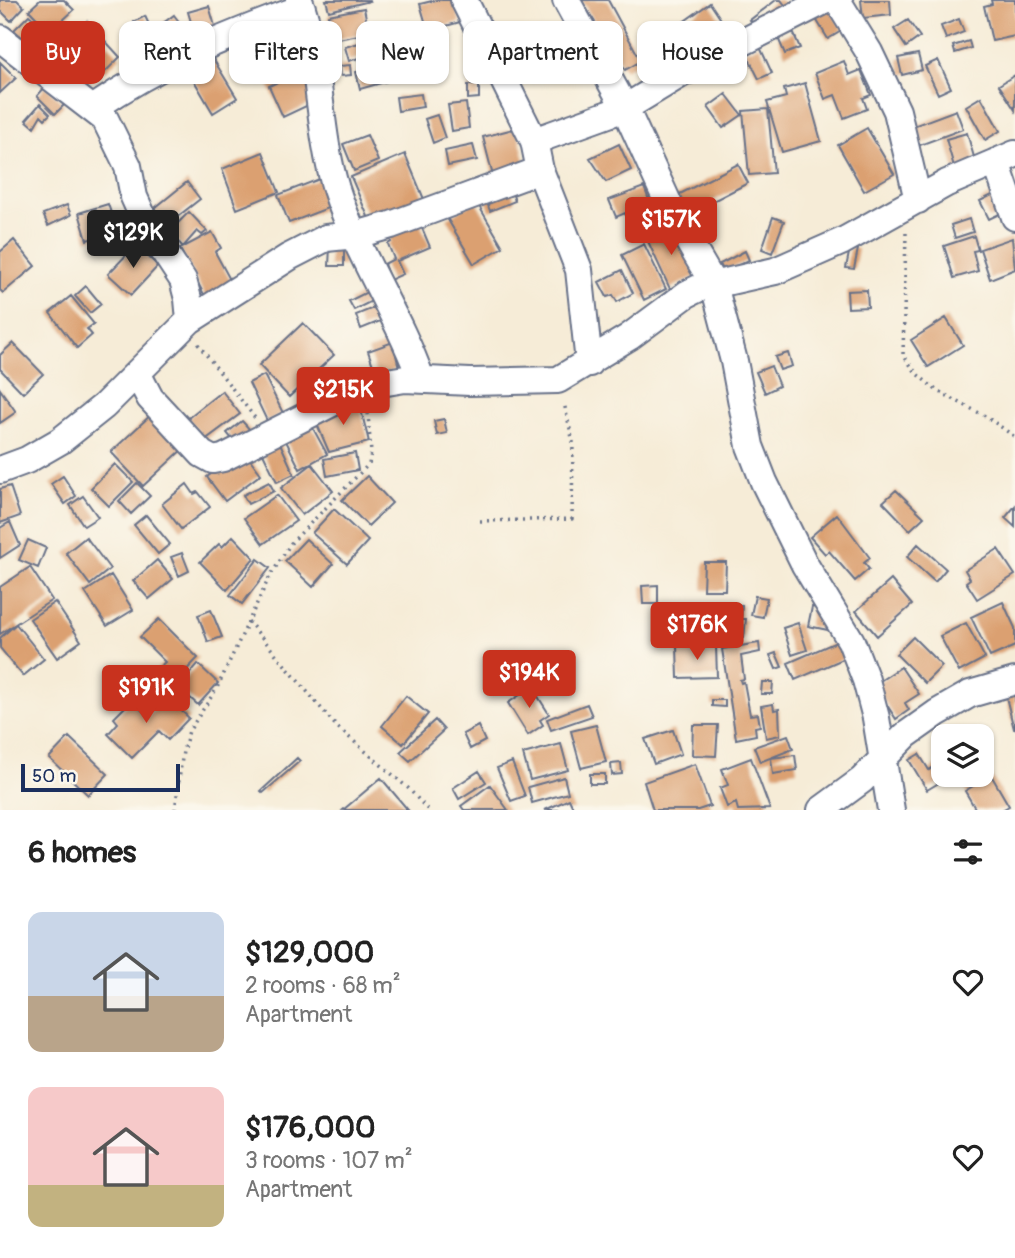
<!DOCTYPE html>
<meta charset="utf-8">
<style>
:root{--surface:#fff;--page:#f2f2f2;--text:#222;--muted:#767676;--accent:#c8321e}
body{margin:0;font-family:Pangolin,sans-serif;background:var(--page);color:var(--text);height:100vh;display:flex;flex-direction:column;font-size:26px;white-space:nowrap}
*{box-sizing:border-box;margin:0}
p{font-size:23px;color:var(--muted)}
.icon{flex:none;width:38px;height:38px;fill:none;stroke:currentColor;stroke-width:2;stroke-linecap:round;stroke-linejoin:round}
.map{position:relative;height:810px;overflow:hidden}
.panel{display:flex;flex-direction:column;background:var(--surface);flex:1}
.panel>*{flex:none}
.banner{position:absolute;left:21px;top:21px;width:973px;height:63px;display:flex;gap:14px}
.tools{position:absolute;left:931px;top:724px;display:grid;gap:14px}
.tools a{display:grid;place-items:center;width:63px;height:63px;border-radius:14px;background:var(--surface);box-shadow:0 2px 5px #0004;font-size:35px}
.scale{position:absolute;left:21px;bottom:18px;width:159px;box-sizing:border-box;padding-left:7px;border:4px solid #1b2f5e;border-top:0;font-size:19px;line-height:24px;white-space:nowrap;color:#1b2f5e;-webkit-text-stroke:5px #fbf7ec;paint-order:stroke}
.price{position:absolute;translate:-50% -60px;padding:0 16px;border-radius:7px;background:var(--accent);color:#fff;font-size:23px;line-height:46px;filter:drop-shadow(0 2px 4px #0008)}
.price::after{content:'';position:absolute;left:50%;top:42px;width:21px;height:16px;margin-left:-10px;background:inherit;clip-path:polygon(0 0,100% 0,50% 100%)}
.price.on{background:#222;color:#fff}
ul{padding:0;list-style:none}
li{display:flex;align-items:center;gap:21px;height:175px;padding:0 28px}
li span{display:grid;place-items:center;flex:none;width:196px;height:140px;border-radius:14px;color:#555}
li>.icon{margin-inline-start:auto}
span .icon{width:84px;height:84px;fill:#fffc;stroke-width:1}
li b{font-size:30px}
h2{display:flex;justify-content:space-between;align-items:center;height:84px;padding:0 28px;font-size:30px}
.tag{padding:0 24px;border-radius:14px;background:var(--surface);box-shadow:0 2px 5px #0004;font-size:24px;line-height:63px}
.tag.on{background:var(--accent);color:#fff}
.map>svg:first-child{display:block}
</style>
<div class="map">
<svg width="1015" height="810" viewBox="0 0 1015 810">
<rect width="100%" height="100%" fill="#fbf7ec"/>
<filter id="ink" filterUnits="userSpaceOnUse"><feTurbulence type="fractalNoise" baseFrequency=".0143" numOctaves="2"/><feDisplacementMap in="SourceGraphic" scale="14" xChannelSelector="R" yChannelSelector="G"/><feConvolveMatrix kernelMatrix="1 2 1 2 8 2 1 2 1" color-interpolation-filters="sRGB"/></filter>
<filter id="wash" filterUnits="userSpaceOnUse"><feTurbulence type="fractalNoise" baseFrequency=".00686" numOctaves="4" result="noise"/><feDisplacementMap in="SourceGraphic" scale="28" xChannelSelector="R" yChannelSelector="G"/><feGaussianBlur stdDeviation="1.57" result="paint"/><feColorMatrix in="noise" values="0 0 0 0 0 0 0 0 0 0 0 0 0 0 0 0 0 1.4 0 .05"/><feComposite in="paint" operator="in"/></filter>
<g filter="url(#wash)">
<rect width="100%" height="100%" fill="#f6ecd7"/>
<g id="blocks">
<path fill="#dba071" d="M 0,0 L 17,0 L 24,7 L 11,21 L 0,10 Z
M 40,0 L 64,0 L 74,10 L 50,32 L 29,10 Z
M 326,0 L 369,0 L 370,1 L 329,11 Z
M 436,0 L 454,0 L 460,22 L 428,31 L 420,4 Z
M 581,0 L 608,0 L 641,61 L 625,70 Z
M 776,0 L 781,0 L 788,9 L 759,31 L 750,20 Z
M 861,0 L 890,0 L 891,15 L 863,18 Z
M 991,0 L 1015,0 L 1015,36 L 992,41 L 984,6 L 992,4 Z
M 710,3 L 732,36 L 717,47 L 713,42 L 692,57 L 672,30 Z
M 828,5 L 843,30 L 828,39 L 813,14 Z
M 209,6 L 215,26 L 194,32 L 188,12 Z
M 364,8 L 369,33 L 333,40 L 328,15 Z
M 29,15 L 52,36 L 37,51 L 14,30 Z
M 174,15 L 186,31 L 173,40 L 162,24 Z
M 145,16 L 151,29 L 140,35 L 134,22 Z
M 959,19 L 964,32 L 946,39 L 941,26 Z
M 908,20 L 920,37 L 906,47 L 894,29 Z
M 87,21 L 120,57 L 105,72 L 98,65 L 90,72 L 63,43 Z
M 793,32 L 800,48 L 785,54 L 778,38 Z
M 394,33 L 398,46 L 349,61 L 345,47 Z
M 969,41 L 971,48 L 955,53 L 953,46 Z
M 421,45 L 427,73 L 411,77 L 405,49 Z
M 759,45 L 772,73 L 759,79 L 745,51 Z
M 389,53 L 395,79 L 360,89 L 356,72 L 361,71 L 359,61 Z
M 918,54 L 922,70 L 902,75 L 898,58 Z
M 212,57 L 237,98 L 213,113 L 189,72 Z
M 938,60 L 951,88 L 938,94 L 925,66 Z
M 844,61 L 849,75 L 861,70 L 871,95 L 863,98 L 867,109 L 844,118 L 835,95 L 825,99 L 815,73 Z
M 0,62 L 16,78 L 0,93 Z
M 350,65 L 351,75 L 341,76 L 340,66 Z
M 310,67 L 317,101 L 283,117 L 269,86 Z
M 1015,75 L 1015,110 L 999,85 Z
M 805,83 L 821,141 L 782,152 L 767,102 L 786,97 L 784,89 Z
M 468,85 L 479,85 L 479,98 L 468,99 Z
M 46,86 L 64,105 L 55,114 L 37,96 Z
M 421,94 L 423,107 L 398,111 L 396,97 Z
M 726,94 L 742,115 L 723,128 L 708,107 Z
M 981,97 L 1000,131 L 985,140 L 966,106 Z
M 466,103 L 469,128 L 452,131 L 448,105 Z
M 40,104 L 50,114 L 45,119 L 41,115 L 34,127 L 26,120 Z
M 768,109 L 774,173 L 749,175 L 743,111 Z
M 956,110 L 963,129 L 912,148 L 905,129 Z
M 437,115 L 445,138 L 433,143 L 425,119 Z
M 517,128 L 527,168 L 493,176 L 483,137 Z
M 867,128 L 894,174 L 864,191 L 838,145 Z
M 967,133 L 976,164 L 955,170 L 946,139 Z
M 367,135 L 378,161 L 354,171 L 343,144 Z
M 619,144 L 631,170 L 606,182 L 590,158 Z
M 473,145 L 477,160 L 448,166 L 445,151 Z
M 263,152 L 279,192 L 237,209 L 222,169 Z
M 405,154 L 426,204 L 372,226 L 351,177 Z
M 738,164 L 748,183 L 686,215 L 676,196 Z
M 322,178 L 333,206 L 289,223 L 278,195 Z
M 187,182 L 200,199 L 163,228 L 150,212 Z
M 509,184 L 515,201 L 490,211 L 484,194 Z
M 644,187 L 656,219 L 631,229 L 625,213 L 616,217 L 609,200 Z
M 1000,191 L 1008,210 L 989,219 L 980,201 Z
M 476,201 L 503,247 L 474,264 L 447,218 Z
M 108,204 L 117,231 L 87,240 L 79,213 Z
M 67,205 L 71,215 L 48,226 L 43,214 Z
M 189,212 L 207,231 L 202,235 L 197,231 L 183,247 L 169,232 Z
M 773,217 L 784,221 L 772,253 L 762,249 Z
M 969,219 L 973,232 L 955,238 L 951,225 Z
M 419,221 L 430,247 L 397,261 L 403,274 L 390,280 L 384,264 L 394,259 L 388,244 L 391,242 L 388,234 Z
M 672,225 L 696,276 L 670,289 L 646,237 Z
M 212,232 L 221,248 L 215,252 L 234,287 L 208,302 L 180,249 Z
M 974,236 L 978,250 L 973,251 L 978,271 L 954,278 L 944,246 Z
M 1012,238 L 1015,269 L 990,279 L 980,249 Z
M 14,240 L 35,266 L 3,293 L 0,290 L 0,252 Z
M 644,244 L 666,289 L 644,300 L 622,255 Z
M 136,245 L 158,266 L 131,295 L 108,274 Z
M 330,247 L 344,248 L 344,266 L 329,266 Z
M 850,248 L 858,249 L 854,269 L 846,268 Z
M 745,251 L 749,260 L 724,272 L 720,264 Z
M 622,270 L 633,293 L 617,302 L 613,295 L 607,297 L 599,282 Z
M 86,286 L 101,304 L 90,313 L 75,296 Z
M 867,290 L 868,307 L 848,308 L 847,291 Z
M 367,292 L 372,301 L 354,310 L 349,301 Z
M 71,296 L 94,324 L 87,329 L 92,335 L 77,348 L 50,313 Z
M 383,304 L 388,318 L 361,329 L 356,315 Z
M 946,318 L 963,345 L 928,367 L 911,340 Z
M 303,323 L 334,355 L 289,397 L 259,365 Z
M 393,342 L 399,368 L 377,377 L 368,351 Z
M 13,343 L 43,374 L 23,393 L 0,369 L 0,355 Z
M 788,353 L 792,366 L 780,370 L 775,357 Z
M 771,366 L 779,386 L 765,393 L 756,372 Z
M 264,375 L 283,413 L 267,421 L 249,383 Z
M 0,389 L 16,412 L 0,423 Z
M 222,391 L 240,414 L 205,440 L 188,418 Z
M 358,398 L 369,442 L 329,452 L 314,417 Z
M 153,413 L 185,447 L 143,486 L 111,452 Z
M 444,419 L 447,433 L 437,435 L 434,421 Z
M 242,421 L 251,431 L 236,444 L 227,433 Z
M 309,421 L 327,454 L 300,469 L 283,435 Z
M 280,443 L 294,474 L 277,482 L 262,451 Z
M 243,450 L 261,474 L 225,501 L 207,477 Z
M 355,453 L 358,470 L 327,476 L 324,459 Z
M 115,464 L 133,482 L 109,506 L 91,488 Z
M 312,464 L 333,491 L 302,515 L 281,488 Z
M 63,476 L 76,496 L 65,504 L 51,484 Z
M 367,476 L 392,503 L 368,526 L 342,500 Z
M 269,482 L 274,491 L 248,504 L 243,495 Z
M 137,483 L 150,496 L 131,514 L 119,501 Z
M 187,484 L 194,494 L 198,492 L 210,507 L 181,529 L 162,504 Z
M 10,486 L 20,516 L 0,523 L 0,489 Z
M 896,490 L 924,517 L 910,530 L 883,502 Z
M 277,495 L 296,521 L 263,544 L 244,518 Z
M 83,496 L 98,517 L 84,526 L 70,505 Z
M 1015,506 L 1015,527 L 1005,518 Z
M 334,509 L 368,541 L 347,564 L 312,533 Z
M 837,514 L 870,558 L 864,563 L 869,569 L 855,581 L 829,551 L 825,554 L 810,537 Z
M 146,515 L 170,544 L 158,554 L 134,525 Z
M 10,522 L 20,545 L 0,558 L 0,528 Z
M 233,536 L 254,558 L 227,590 L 200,562 L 219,544 L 222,547 Z
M 86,537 L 110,569 L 90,585 L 66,553 Z
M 306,539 L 333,564 L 313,587 L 285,561 Z
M 28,540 L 46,548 L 38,568 L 19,560 Z
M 918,544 L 946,569 L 935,582 L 907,557 Z
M 998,549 L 1015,575 L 977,599 L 966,582 L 970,579 L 965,570 Z
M 182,553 L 189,571 L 179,576 L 171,557 Z
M 258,559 L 270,568 L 242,604 L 230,595 Z
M 157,560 L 173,579 L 149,599 L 133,581 Z
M 704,562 L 726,562 L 725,590 L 703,590 Z
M 30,567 L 52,600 L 0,634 L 0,587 Z
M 111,575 L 133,610 L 107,626 L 85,592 Z
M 891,580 L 912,605 L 877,636 L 856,611 Z
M 658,585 L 658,604 L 643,604 L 642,586 Z
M 755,596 L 767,598 L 763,617 L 751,615 Z
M 55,602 L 81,641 L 57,658 L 30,619 Z
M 1003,602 L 1015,628 L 1015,646 L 990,657 L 971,617 Z
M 718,604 L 742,605 L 741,619 L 746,619 L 744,638 L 716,637 Z
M 812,607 L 831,611 L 828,630 L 808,626 Z
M 211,610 L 222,637 L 208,642 L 198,615 Z
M 159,619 L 198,658 L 172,685 L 157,669 L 165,662 L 140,637 Z
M 798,623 L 807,650 L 792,655 L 783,628 Z
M 966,623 L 985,658 L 959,672 L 940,636 Z
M 16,624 L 44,659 L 23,676 L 0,648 L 0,638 Z
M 913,637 L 942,666 L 925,683 L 896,654 Z
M 843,639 L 850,656 L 795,680 L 788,663 Z
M 759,643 L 760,652 L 741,656 L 744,679 L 740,680 L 741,683 L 744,682 L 750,715 L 758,714 L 760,726 L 755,727 L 756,735 L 736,739 L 722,649 Z
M 677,646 L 716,646 L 717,677 L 678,678 Z
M 776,653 L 782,667 L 776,669 L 770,655 Z
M 198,664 L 218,683 L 198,705 L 178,687 Z
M 901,667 L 919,694 L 905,703 L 909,710 L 896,719 L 874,685 Z
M 762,682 L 773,682 L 772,694 L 761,694 Z
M 532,687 L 549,714 L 540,720 L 543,725 L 528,735 L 508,703 Z
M 1015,695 L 1015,729 L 1014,729 L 1006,697 Z
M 406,696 L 428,714 L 403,744 L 382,726 Z
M 167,697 L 189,718 L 168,740 L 159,731 L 132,758 L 108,734 L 118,723 L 114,718 L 132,700 L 148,716 Z
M 712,700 L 725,700 L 725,707 L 712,706 Z
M 587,704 L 592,716 L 551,730 L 547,719 Z
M 773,704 L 774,710 L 779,709 L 780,735 L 766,738 L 761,706 Z
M 435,720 L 444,730 L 410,761 L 400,752 Z
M 596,725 L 606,762 L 581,768 L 571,731 Z
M 693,725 L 718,725 L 716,756 L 692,755 Z
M 478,726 L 485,741 L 470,749 L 463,734 Z
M 673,730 L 681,754 L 654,764 L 645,739 Z
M 788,735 L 793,749 L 760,762 L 754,747 Z
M 69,737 L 108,774 L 88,795 L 49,758 Z
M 561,744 L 568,770 L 530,780 L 523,754 Z
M 919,754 L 929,770 L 943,761 L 943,775 L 952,775 L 927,790 L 909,760 Z
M 795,755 L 797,770 L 773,774 L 771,758 Z
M 297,758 L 300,761 L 263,793 L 261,791 Z
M 751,758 L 770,809 L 738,810 L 736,803 L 727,807 L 720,788 L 728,785 L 722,769 Z
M 512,762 L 525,796 L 511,801 L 497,768 Z
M 621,763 L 622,774 L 612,775 L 611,764 Z
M 695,764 L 710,806 L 698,810 L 653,810 L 644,782 Z
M 479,771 L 486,782 L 459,799 L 453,788 Z
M 590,774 L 605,774 L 605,784 L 590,784 Z
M 991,775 L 1009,806 L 1002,810 L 976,810 L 965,791 Z
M 564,777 L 568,793 L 532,803 L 528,787 Z
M 381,778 L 408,810 L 343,810 Z
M 490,785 L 508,810 L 464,810 L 461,806 Z
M 569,799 L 574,810 L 545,810 Z"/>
</g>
</g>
<g filter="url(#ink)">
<use href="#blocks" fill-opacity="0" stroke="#687188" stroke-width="2"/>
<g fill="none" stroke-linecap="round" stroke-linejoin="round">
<defs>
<path id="minor" d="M 299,0 C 322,61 317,127 336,189 C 357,255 398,314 421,379
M 464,0 L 534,141 L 540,170 L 579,270 L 589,363
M 566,0 L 625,108 L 675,218 L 714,285 L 734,361 L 750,446 L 764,482 L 805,565 L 851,641 L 866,680 L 876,718 L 891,810
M 837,0 L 869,52 L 897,111 L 918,200
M 0,38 L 105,119 L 128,166 L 134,197 L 146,224 L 183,280 L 188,299 L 190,320
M 94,108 C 162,61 226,36 302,8
M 534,141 L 625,108 L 686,71 L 826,0
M 996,162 L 1015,217
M 137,373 L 150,398 L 202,454 L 213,460 L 223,458 L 340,399 L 381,383 L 405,379 L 470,382 L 558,380 L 629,337 L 687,294 L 699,288 L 775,271 L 843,241 L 947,183 L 1015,154
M 0,470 L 27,460 L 60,441 L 104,406 L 190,320 L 289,257 L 326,238 L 356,235 L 391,225 L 540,170
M 821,810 L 862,780 L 906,735 L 937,713 L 970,694 L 1015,681"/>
</defs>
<use href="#minor" stroke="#687188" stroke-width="30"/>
<path stroke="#687188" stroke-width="3.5" stroke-dasharray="2 5" stroke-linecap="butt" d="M 906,233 L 903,355 L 917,374 L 936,390 L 987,417 L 1015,437
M 198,344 L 255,418
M 480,521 L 572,519 L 573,442 L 564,403
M 248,621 L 336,726 L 408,788 L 428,810
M 175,810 L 183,751 L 189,731 L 217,688 L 269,578 L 291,543 L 369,464 L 371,453 L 368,414"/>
<use href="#minor" stroke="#fff" stroke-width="26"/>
</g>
</g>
</svg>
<div class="tools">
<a><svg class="icon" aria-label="layers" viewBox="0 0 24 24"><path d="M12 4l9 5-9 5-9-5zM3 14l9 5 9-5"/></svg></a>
</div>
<div class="scale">50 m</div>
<b class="price" style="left:671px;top:257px">$157K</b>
<b class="price on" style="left:133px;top:270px">$129K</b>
<b class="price" style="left:343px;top:427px">$215K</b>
<b class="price" style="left:697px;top:662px">$176K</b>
<b class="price" style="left:529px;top:710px">$194K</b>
<b class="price" style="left:146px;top:725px">$191K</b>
<div class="banner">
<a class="tag on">Buy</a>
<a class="tag">Rent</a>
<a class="tag">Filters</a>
<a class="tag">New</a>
<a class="tag">Apartment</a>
<a class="tag">House</a>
</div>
</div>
<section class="panel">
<h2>6 homes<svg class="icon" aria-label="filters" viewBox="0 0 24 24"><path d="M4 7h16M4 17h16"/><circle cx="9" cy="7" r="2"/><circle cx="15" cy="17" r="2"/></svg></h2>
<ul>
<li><span style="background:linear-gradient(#c9d6e8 60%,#b9a48a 0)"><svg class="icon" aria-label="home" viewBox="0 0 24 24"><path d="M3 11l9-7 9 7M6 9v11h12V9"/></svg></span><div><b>$129,000</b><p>2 rooms · 68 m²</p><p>Apartment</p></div><svg class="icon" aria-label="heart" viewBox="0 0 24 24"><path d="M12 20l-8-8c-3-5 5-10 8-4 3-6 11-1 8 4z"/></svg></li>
<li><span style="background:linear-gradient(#f6c9c9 70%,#c2b280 0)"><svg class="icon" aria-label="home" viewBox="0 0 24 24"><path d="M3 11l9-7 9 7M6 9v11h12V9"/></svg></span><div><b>$176,000</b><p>3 rooms · 107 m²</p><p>Apartment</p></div><svg class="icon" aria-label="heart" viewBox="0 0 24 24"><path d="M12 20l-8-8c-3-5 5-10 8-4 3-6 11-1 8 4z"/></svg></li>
</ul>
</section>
